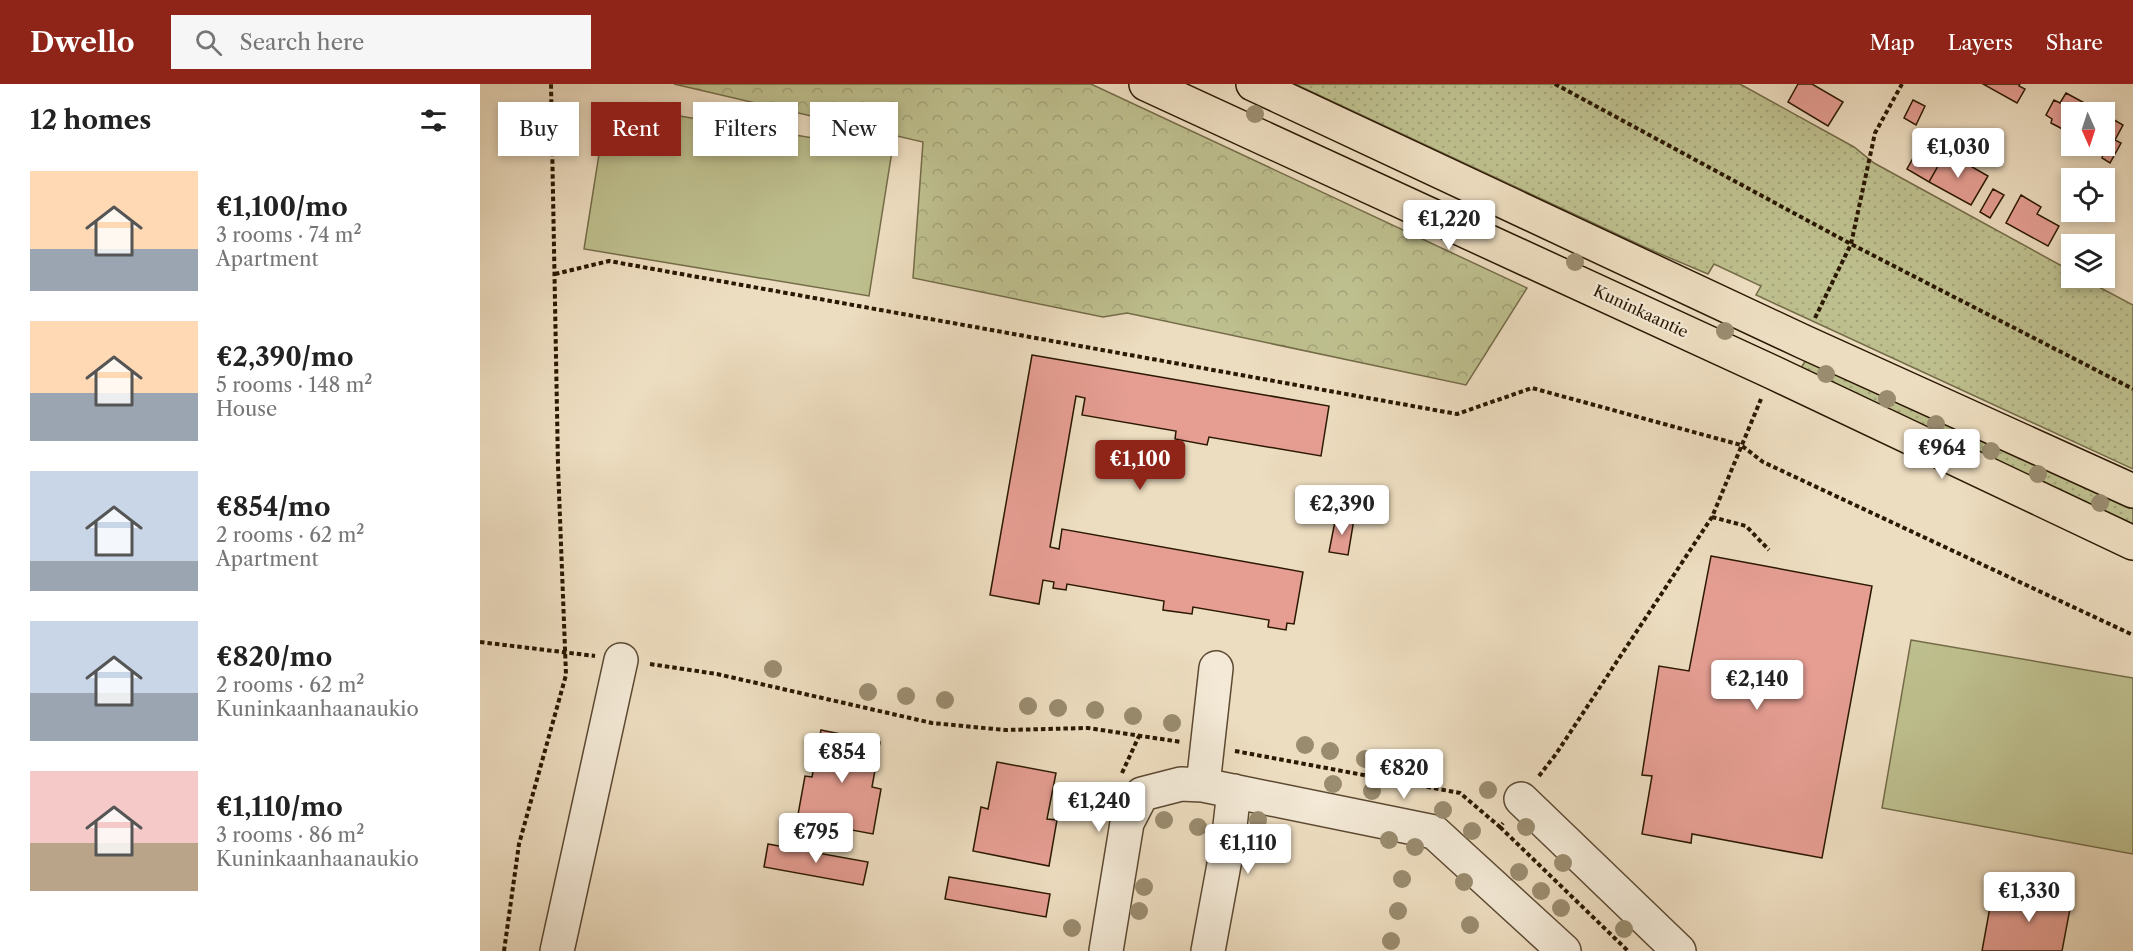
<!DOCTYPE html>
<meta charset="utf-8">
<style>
:root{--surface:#fff;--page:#f6f6f6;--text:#222;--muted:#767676;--accent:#8f2418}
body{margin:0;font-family:"Libre Caslon Text",serif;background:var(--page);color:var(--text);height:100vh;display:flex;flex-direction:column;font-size:22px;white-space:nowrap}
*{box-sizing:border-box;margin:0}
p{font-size:20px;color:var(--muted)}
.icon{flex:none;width:33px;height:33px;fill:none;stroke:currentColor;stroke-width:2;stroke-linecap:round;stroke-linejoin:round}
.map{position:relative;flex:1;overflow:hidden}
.panel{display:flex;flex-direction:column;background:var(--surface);width:480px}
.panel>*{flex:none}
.banner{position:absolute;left:18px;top:18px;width:570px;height:54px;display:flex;gap:12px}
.needle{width:39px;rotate:177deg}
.controls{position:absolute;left:1581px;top:18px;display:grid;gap:12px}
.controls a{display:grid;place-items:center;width:54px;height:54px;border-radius:0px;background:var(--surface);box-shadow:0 3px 9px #0003;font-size:30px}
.price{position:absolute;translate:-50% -51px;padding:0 14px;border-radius:6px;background:#fff;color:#222;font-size:20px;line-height:39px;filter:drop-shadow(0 2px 3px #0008)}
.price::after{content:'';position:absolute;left:50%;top:36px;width:18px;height:14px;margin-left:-9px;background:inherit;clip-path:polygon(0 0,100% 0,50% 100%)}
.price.current{background:var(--accent);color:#fff}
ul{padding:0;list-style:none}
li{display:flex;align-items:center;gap:18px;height:150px;padding:0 30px}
li span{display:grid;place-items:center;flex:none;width:168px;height:120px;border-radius:0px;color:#555}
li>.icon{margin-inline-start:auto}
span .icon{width:72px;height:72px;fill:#fffc;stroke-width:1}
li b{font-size:26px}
h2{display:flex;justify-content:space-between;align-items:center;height:72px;padding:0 30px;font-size:26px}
.pill{padding:0 21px;border-radius:0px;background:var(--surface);box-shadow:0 3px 9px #0003;font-size:21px;line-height:54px}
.pill.current{background:var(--accent);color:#fff}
header{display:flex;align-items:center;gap:36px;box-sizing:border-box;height:84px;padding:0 30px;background:var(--accent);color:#fff}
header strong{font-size:28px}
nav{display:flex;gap:33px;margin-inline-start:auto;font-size:21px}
.search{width:420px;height:54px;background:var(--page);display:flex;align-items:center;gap:15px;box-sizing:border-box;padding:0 21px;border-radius:0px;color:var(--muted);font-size:22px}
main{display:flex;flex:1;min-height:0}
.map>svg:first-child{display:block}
</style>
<header>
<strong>Dwello</strong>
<div class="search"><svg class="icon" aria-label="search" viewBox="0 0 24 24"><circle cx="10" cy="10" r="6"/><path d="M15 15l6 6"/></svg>Search here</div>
<nav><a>Map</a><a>Layers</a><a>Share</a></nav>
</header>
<main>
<section class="panel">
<h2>12 homes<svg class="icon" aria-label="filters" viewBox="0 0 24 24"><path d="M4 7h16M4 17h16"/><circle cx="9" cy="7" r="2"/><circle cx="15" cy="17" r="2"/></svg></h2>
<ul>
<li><span style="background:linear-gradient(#ffd9b3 65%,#9aa5b1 0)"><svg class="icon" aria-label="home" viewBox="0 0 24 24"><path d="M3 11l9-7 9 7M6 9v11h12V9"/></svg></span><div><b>€1,100/mo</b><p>3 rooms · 74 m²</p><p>Apartment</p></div></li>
<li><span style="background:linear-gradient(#ffd9b3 60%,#9aa5b1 0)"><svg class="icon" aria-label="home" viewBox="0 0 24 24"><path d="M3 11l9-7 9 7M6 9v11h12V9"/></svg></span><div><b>€2,390/mo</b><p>5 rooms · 148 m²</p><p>House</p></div></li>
<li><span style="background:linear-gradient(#c9d6e8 75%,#9aa5b1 0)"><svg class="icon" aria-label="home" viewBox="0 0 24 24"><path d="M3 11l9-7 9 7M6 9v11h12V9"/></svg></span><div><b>€854/mo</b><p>2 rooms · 62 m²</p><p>Apartment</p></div></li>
<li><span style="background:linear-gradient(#c9d6e8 60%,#9aa5b1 0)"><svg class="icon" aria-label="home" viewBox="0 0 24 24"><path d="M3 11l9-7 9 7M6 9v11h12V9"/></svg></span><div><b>€820/mo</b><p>2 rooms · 62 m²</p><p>Kuninkaanhaanaukio</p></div></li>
<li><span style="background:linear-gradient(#f6c9c9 60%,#b9a48a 0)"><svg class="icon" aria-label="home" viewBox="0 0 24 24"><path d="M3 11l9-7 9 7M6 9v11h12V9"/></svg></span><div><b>€1,110/mo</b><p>3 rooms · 86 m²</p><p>Kuninkaanhaanaukio</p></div></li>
</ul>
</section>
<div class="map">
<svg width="1653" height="867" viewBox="0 0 1653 867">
<defs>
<pattern id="grass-dots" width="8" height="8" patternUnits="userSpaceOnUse" patternTransform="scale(1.5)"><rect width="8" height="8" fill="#bebf8e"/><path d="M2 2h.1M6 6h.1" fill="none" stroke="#a3a379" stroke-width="1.8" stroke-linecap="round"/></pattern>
<pattern id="park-crowns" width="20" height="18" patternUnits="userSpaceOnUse" patternTransform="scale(1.5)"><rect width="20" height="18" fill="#bebf8e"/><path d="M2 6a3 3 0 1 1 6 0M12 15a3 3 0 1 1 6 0" fill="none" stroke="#a3a379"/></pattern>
</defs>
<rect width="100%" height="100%" fill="#edddc0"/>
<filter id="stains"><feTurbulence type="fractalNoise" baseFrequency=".00333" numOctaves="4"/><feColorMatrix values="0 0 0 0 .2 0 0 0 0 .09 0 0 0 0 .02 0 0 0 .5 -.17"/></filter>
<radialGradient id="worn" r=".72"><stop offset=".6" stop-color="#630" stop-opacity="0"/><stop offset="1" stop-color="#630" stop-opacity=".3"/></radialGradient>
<path fill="url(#grass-dots)" stroke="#746c48" stroke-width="1.5" d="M 815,0 L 1260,0 L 1374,63 L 1394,79 L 1591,187 L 1592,194 L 1602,194 L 1653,221 L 1653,385 L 1276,211 L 1281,202 L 1234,180 L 1228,190 L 1171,166 Z
M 1331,268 L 1653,415 L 1653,444 L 1319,287 Z"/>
<path fill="url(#park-crowns)" stroke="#746c48" stroke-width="1.5" d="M 194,0 L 611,0 L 1047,204 L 986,301 L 647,229 L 623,233 L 433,194 L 443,58 Z"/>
<path fill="#bebf8e" stroke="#746c48" stroke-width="1.5" d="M 127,20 L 412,67 L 389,212 L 104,165 Z
M 1431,556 L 1653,594 L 1653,770 L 1402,724 Z"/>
<path fill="#e69e93" stroke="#2b1802" stroke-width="1.5" d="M 1318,0 L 1332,0 L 1363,18 L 1348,42 L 1308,18 Z
M 1503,0 L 1540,0 L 1539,2 L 1545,5 L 1537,19 Z
M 1586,9 L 1621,28 L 1592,28 L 1592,50 L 1571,39 L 1572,35 L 1566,31 L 1574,16 L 1580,19 Z
M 1433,16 L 1445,22 L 1436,41 L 1424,34 Z
M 1624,30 L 1643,41 L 1635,56 L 1641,59 L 1630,79 L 1622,74 L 1624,67 L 1614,62 L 1624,62 Z
M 1442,58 L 1454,64 L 1452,69 L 1462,75 L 1449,98 L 1427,85 Z
M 1466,68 L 1508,92 L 1491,121 L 1449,98 Z
M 1513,105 L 1524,111 L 1510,134 L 1500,128 Z
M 1541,111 L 1561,123 L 1557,130 L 1579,142 L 1568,162 L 1526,139 Z
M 552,271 L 849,322 L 841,372 L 729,353 L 727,361 L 695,355 L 696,347 L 602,331 L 605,314 L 596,312 L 570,463 L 579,465 L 582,445 L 823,488 L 814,540 L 807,539 L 806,546 L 788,543 L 789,536 L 713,523 L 712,530 L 683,526 L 684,517 L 587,500 L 586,506 L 573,504 L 574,498 L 563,496 L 559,520 L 510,511 Z
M 856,432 L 874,435 L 868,471 L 849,468 Z
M 1231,472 L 1392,502 L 1342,774 L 1212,750 L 1211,759 L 1162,750 L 1172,692 L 1162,691 L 1179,582 L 1209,587 Z
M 341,646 L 400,658 L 392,703 L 401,705 L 393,750 L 317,736 L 325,692 L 332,693 Z
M 517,678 L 576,689 L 567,735 L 577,736 L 569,782 L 493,767 L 501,723 L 508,725 Z
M 288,760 L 388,778 L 383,801 L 284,783 Z
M 469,793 L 570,810 L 566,833 L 465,815 Z
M 1561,800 L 1593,809 L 1582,867 L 1502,867 L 1512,812 L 1556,821 Z"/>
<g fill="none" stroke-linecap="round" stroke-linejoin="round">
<defs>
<path id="minor" d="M 723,701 L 736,584
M 1041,715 L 1199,867
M 77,867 L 141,576
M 626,867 L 647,739 L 662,710 L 701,700 L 723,701 L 954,748 L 1084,867
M 728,867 L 748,759 L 754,707"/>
<path id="major" d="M 666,0 L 1292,288 L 1653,459
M 773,0 L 1324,258 L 1653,407"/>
</defs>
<use href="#minor" stroke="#5c4932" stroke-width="36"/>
<use href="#major" stroke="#2b1802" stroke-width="36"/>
<path stroke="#2b1802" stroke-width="4" stroke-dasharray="4.5 3" stroke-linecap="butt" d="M 1075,0 L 1371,160 L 1653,305
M 75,190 L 129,177 L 977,330 L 1052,304 L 1261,361 L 1283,378 L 1653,551
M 1335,234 L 1371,160 L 1395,49 L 1422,0
M 1232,433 L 1266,442 L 1289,466
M 0,558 L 115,572
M 170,580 L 237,590 L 452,639 L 525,646 L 608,644 L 701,658
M 755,667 L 980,709 L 1020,743 L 1023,739
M 642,689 L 659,652
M 1059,692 L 1076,670 L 1232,433 L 1281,315
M 1020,743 L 1148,867
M 24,867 L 39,760 L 86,591 L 78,382 L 71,0"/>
<use href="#minor" stroke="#f3e9d6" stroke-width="33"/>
<use href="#major" stroke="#edddc0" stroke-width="33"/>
</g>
<g fill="#9a8c6f">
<circle cx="775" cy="30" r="9"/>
<circle cx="1095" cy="178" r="9"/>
<circle cx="1245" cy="247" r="9"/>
<circle cx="1346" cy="290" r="9"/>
<circle cx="1407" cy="315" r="9"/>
<circle cx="1456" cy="340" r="9"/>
<circle cx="1511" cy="367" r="9"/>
<circle cx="1558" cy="390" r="9"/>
<circle cx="1620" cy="419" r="9"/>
<circle cx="293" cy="585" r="9"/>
<circle cx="388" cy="608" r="9"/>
<circle cx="426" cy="612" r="9"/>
<circle cx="465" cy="616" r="9"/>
<circle cx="548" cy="622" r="9"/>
<circle cx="578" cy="624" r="9"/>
<circle cx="615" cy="626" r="9"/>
<circle cx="653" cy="632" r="9"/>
<circle cx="692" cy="639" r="9"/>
<circle cx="825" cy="661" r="9"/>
<circle cx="850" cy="667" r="9"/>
<circle cx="885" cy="675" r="9"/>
<circle cx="925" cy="681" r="9"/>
<circle cx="853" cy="700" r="9"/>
<circle cx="1008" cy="706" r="9"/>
<circle cx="892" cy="707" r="9"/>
<circle cx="963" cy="726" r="9"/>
<circle cx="684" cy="736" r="9"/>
<circle cx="778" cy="736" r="9"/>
<circle cx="718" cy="743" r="9"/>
<circle cx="1046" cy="743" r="9"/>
<circle cx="992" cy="747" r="9"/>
<circle cx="909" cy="756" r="9"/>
<circle cx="935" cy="763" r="9"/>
<circle cx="1083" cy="779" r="9"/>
<circle cx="1039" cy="788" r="9"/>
<circle cx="922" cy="795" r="9"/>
<circle cx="984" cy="798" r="9"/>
<circle cx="664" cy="803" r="9"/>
<circle cx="1061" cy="807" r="9"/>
<circle cx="1081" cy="824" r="9"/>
<circle cx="659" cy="827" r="9"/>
<circle cx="918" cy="827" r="9"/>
<circle cx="990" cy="841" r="9"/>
<circle cx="592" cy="844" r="9"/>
<circle cx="1144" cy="845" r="9"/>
<circle cx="911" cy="857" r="9"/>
</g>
<g text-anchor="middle" stroke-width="4.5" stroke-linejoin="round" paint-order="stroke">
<g font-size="16" fill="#2b1802" stroke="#f3e9d6">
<text transform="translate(1161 227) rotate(25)" y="6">Kuninkaantie</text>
</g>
</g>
<rect width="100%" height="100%" filter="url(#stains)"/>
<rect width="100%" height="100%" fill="url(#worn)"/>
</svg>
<div class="controls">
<a><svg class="needle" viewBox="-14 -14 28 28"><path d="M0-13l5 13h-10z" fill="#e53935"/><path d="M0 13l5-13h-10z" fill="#767676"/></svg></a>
<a><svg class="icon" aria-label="locate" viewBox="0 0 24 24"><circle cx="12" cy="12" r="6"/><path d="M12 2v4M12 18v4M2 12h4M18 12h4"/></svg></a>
<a><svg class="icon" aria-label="layers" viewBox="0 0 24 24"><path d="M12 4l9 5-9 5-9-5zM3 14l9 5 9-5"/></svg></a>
</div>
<b class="price" style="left:1478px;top:95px">€1,030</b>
<b class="price" style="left:969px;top:167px">€1,220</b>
<b class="price" style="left:1462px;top:396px">€964</b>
<b class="price current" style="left:660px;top:407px">€1,100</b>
<b class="price" style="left:862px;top:452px">€2,390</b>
<b class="price" style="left:1277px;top:627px">€2,140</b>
<b class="price" style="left:362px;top:700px">€854</b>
<b class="price" style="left:924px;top:716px">€820</b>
<b class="price" style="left:619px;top:749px">€1,240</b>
<b class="price" style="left:336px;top:780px">€795</b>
<b class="price" style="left:768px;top:791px">€1,110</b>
<b class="price" style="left:1549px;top:839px">€1,330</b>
<div class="banner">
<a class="pill">Buy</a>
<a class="pill current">Rent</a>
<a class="pill">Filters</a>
<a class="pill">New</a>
</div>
</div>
</main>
